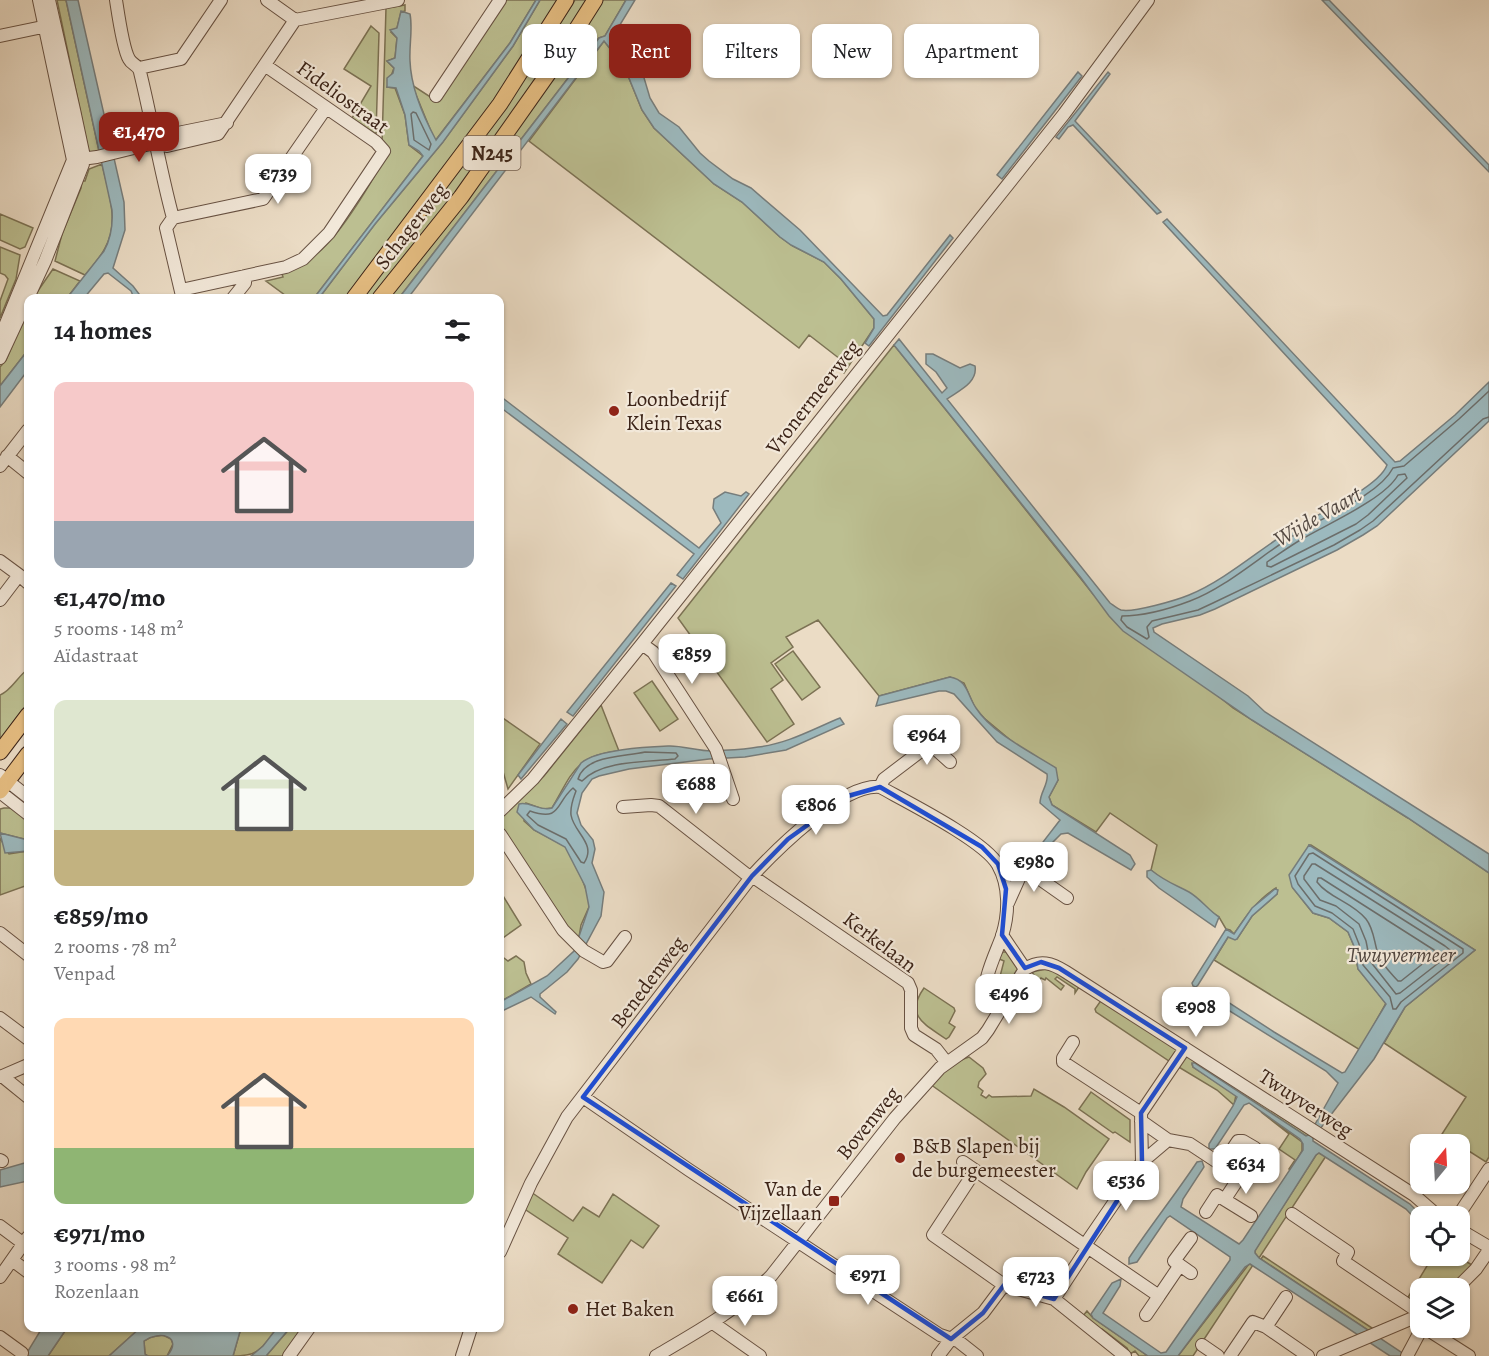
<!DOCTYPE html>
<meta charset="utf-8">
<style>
:root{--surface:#fff;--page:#f6f6f6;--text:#202124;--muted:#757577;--accent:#8f2418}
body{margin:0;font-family:Alegreya,serif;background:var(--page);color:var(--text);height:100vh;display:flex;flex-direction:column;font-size:22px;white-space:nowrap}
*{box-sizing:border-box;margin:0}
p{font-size:20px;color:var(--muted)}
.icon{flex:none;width:33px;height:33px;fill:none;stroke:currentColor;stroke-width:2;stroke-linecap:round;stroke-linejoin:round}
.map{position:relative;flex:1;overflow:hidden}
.details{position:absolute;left:24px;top:294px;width:480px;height:1038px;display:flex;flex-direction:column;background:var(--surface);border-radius:12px;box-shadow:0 2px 4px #0004}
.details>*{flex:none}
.hud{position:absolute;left:522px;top:24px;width:570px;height:54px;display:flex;gap:12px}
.needle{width:39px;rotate:18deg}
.buttons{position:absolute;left:1410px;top:1134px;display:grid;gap:12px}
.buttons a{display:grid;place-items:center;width:60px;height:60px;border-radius:12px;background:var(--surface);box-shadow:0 2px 4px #0004;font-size:30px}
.price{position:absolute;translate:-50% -51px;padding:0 14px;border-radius:12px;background:#fff;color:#222;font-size:20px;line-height:39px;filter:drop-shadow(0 2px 3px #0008)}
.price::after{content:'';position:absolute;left:50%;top:36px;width:18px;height:14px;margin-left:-9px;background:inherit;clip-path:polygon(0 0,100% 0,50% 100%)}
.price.current{background:var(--accent);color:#fff}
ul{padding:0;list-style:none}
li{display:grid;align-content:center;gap:12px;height:318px;padding:0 30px}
li span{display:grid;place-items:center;height:186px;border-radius:12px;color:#555}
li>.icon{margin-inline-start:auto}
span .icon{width:108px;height:108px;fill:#fffc;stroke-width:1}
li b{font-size:26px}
h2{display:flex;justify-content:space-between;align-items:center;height:72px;padding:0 30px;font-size:26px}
.tag{padding:0 21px;border-radius:12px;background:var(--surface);box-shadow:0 2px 4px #0004;font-size:21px;line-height:54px}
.tag.current{background:var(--accent);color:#fff}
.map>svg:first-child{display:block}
</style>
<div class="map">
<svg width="1489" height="1356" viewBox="0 0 1489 1356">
<rect width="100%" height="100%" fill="#ebdcc5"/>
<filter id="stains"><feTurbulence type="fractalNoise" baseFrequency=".00333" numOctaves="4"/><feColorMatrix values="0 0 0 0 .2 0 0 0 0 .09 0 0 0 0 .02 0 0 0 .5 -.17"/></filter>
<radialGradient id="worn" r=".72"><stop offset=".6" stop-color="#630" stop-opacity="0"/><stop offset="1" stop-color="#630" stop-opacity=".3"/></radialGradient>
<path fill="#bcbf91" stroke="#7c7254" stroke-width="1.5" d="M 57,0 L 66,0 L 99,151 L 89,153 Z
M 505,0 L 536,0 L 510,43 L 435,141 L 412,85 L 438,102 Z
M 540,0 L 562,0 L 510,80 L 346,298 L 319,298 L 375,224 L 442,143 L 513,46 Z
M 575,0 L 591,0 L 501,135 L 375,298 L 360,298 C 434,200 510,104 575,0 Z
M 601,0 L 626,0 L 605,36 L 599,38 L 399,298 L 389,298 Z
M 405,5 L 405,11 L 401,12 L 397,28 L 391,32 L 397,38 L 395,58 L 387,61 L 394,68 L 387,87 L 395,88 L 405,115 L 409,145 L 423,156 L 314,298 L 289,298 L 266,281 L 283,277 L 281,271 C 291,267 302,263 311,258 C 337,242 371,183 386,156 L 382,144 L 386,8 Z
M 371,26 L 379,33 L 376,134 L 352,118 L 371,86 L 344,69 Z
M 604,41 L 624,66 L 642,110 L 654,128 L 714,184 L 742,202 L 780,237 L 793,246 L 824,262 L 841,279 L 874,319 L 874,328 L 844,373 L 840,368 L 840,359 L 809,335 L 799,348 L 529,141 Z
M 102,164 C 108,191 120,222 105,248 C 100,258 92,267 85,275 L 55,261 L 62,234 L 81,188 L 82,181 L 85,181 L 89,169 Z
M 0,214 L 33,228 L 25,247 L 20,249 L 0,240 Z
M 0,247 L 20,255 L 16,279 L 0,318 L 0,301 L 8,279 L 5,275 L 0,273 Z
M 53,269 L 80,281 L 67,298 L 33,298 Z
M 28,308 L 28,350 L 0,386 L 0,367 L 6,360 Z
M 894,345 L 1093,594 L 1233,708 L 1408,818 L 1489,873 L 1489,1157 L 1486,1162 L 1442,1134 L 1466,1097 L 1384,1043 L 1405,1007 L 1475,950 L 1311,845 L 1309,845 L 1293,888 L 1313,913 L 1329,918 L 1348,932 L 1354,946 L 1358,969 L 1386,1003 L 1360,1050 L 1214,960 L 1228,937 L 1237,939 L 1252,916 L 1277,894 L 1276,888 C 1257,900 1246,916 1234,934 L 1230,930 L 1226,929 L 1219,917 L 1210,911 L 1195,897 L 1165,882 L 1151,870 L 1157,845 L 1110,813 L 1096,832 L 1052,805 L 1049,797 L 1058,780 L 984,718 L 975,708 L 964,683 L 950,677 L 879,696 L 818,620 L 786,637 L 793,647 L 771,663 L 783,680 L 771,689 L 794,724 L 767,742 L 678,618 Z
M 793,651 L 820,687 L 802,700 L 775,664 Z
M 28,669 L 28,703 L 0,739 L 0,695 C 11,691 18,676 28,669 Z
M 652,681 L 678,719 L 660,731 L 634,693 Z
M 601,705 L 619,751 C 575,755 572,774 552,808 L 543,809 L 526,803 L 524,821 L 534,830 L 565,846 L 580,873 L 589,898 L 589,907 L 581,925 L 579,937 L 572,933 L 500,825 L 500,816 L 544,776 Z
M 500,716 L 540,744 L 508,789 L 500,761 Z
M 4,808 L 11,808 L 28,816 L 28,840 L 0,833 L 0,809 Z
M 0,838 L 9,854 L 28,851 L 28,885 L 0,895 Z
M 500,891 L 521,925 L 500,940 L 500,890 Z
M 1003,952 L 1009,952 L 1019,966 L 1002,996 L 995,998 L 991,991 L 996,992 L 1004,961 L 997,958 Z
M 500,955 L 508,961 L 516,956 L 524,962 L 526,973 L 531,984 L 500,1002 Z
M 1046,969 L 1054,971 L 1079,987 L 1075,993 L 1075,989 L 1057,977 L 1055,979 L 1064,986 L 1061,990 L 1046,978 L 1045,980 L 1041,978 L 1037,984 L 1030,980 L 1034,975 L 1032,972 Z
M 924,988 L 954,1008 L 955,1011 L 949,1023 L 955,1027 L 949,1037 L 946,1039 C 925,1024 904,1016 924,988 Z
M 1102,999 L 1175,1046 L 1177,1052 L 1169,1061 L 1096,1012 L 1095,1009 Z
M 1189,1056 L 1310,1134 L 1306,1136 L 1195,1063 L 1192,1064 L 1193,1067 L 1236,1095 L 1234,1105 L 1217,1090 L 1177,1066 L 1185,1057 Z
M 969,1057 L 983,1068 L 986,1074 L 979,1082 L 978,1087 L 983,1091 L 981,1095 L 986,1098 L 989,1095 L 992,1097 L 1031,1096 L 1034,1089 L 1064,1107 L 1109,1139 L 1086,1172 L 1077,1189 L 930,1084 C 942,1073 953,1062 969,1057 Z
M 1091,1092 L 1130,1120 L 1130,1142 L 1115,1132 L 1113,1133 L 1079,1109 Z
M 1261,1112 L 1302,1142 L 1302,1151 L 1291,1170 L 1289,1169 L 1295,1160 L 1279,1149 L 1289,1134 Z
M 1319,1153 L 1326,1156 L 1259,1258 L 1255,1253 L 1255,1250 L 1316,1155 Z
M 531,1192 L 573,1221 L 583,1207 L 599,1217 L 613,1194 L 659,1226 L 643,1248 L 631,1240 L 602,1283 L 558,1254 L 568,1238 L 523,1208 Z
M 1263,1256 L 1375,1330 L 1371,1332 L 1261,1259 Z
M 1433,1256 L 1457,1256 L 1472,1265 L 1449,1288 L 1420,1288 L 1420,1305 L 1411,1299 L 1409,1301 L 1407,1299 Z
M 1249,1264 L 1253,1265 L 1193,1356 L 1178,1356 Z
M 1087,1311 L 1093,1318 L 1148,1356 L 1139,1356 L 1135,1351 L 1130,1354 L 1127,1348 L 1102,1329 L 1098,1329 L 1082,1317 Z
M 67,1328 L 140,1328 L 109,1356 L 48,1356 Z
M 241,1328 L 277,1328 C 262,1348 260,1356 233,1356 Z
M 290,1328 L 305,1328 L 285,1356 L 266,1356 Z
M 163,1335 L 171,1339 L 173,1344 L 167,1356 L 148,1356 L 145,1354 L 144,1341 L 151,1337 Z"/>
<path fill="#9cb9be" stroke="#767d7c" stroke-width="1.5" d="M 66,0 L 78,0 L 124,202 L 125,230 L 113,268 L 133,286 L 142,298 L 134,298 L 131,291 L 108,273 L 104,274 L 84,298 L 67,298 L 104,251 C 111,238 113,224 112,210 Z
M 536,0 L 540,0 L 513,46 L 443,142 L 375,224 L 319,298 L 314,298 L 423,156 L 419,151 L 409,145 L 405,115 L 396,88 L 387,87 L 387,78 L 393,73 L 394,68 L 387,61 L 395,58 L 397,38 L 390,30 L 397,28 L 401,11 L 410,14 C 413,29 409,45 410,61 C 411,89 423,116 436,140 L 510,43 Z
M 626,0 L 635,0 L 618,28 L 618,33 L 642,71 L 650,98 L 659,113 L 679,127 L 700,153 L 709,161 L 733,179 L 751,188 L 800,230 L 883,316 L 887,315 L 950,235 L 953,238 L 869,346 L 865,343 L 874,328 L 874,319 L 841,279 L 824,262 L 791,245 L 780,237 L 742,202 L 714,184 L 654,128 L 642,110 L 624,66 L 604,41 L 408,298 L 399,298 L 599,38 L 605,36 Z
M 1322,0 L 1329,0 L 1489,165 L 1489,172 Z
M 1078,72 L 1082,76 L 1002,179 L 997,175 Z
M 1108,72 L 1110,74 L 1075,121 L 1161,212 L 1157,214 L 1073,125 L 1068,127 L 1059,139 L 1056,137 Z
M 1167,219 L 1395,462 L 1400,461 L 1455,415 L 1489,382 L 1489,421 L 1377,526 L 1363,535 L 1337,550 L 1215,609 L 1200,615 L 1162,624 L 1153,628 L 1154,632 L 1248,696 L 1265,712 L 1489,854 L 1489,873 L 1408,818 L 1252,720 L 1123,631 L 1109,616 L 1081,578 L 894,345 L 899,339 L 942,393 L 947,388 L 936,372 L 926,364 L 926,354 L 933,354 L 960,368 L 970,364 L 975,366 C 978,383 958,391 947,399 L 1110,603 C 1113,605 1118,609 1121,610 C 1133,613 1177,600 1189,595 C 1226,580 1262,547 1297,526 C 1319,514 1379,487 1387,465 L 1163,222 Z
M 28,350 L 28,370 L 0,407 L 0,386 Z
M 500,396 L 699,548 L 721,523 L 713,508 L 714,499 L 725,492 L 741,496 L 746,492 L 749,494 L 683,579 L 677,575 L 694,554 L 500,407 Z
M 671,583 L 676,586 L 573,716 L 567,712 Z
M 950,677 C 968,680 967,695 976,708 C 992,733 1031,752 1056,768 L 1058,780 L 1049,797 L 1052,805 L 1130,855 L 1135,864 L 1131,870 L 1068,833 L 1061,834 L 1049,846 L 1045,847 L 1043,842 L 1060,820 L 1040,803 C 1040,792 1049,784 1047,774 L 997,742 L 954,694 L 946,691 L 939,691 L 876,706 L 879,696 Z
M 840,718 L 844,724 L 786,750 L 745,757 L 709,759 L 629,769 L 599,776 L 592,779 L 582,793 L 577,813 L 581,825 L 593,840 L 595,849 L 592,863 L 604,892 L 601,916 L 578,959 L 567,972 L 540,994 L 540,997 L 556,1012 L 555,1014 L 531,997 L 500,1012 L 500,1002 L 547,976 L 574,951 L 589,907 L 585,886 L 565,847 L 534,830 L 517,812 L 519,804 C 530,801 540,812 552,808 L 581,763 C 598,749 649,747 670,746 C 684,746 698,751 712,751 C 727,750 743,750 758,747 C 787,744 813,729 840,718 Z
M 561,719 L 567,724 L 521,779 L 518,775 Z
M 0,833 L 28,840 L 28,851 L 5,853 Z
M 1309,845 L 1475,950 L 1405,1007 L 1374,1059 L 1313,1138 L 1313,1141 L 1410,1204 L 1422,1216 L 1420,1224 L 1406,1209 L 1319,1153 L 1316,1155 L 1255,1251 L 1255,1253 L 1259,1258 L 1407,1356 L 1390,1356 L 1250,1264 L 1245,1267 L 1178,1356 L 1148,1356 L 1093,1318 L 1091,1314 L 1112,1283 L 1121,1279 L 1120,1286 L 1103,1313 L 1161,1353 L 1166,1352 L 1230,1260 L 1230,1257 L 1170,1216 L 1167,1218 L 1137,1262 L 1129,1264 L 1129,1258 C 1151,1225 1175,1195 1197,1162 L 1202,1161 L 1204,1167 L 1183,1199 L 1181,1207 L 1239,1244 L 1243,1240 L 1303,1150 L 1303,1144 L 1300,1139 L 1249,1103 L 1244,1105 L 1215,1149 L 1209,1149 L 1209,1144 L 1233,1106 L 1237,1097 L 1193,1067 L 1192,1063 L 1195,1063 L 1306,1136 L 1309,1135 L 1338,1083 L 1326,1071 L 1204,995 L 1208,989 L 1274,1032 L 1342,1073 L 1345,1072 L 1386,1004 L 1358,969 L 1354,946 L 1348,932 L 1329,918 L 1313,913 L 1292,887 L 1289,875 Z
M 1151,870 C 1166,882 1174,884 1189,892 C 1201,899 1208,910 1219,917 L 1215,927 L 1159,888 L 1147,877 L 1147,871 Z
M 1275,889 L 1278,890 L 1277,894 L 1252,916 L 1237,939 L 1235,940 L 1228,937 L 1198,985 L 1196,987 L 1193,986 L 1192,983 L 1226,929 L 1234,934 L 1252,908 Z
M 28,1162 L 28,1181 L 0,1187 L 0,1170 Z
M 42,1328 L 67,1328 L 48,1356 L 25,1356 Z
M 140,1328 L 241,1328 L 233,1356 L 167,1356 C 184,1336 159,1330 144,1341 L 145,1354 L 148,1356 L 109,1356 Z
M 277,1328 L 290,1328 L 266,1356 L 251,1356 L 263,1346 Z"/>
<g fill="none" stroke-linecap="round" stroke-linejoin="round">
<path stroke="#6c6e6b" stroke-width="1.5" d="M 413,112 L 416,113 L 431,144 L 429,150 L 414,140 L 411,114 Z
M 1489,391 L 1459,419 L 1404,466 L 1393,468 C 1379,495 1325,516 1299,532 C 1265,552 1226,588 1190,601 C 1169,609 1144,616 1122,616 L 1121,620 L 1127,627 L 1147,639 L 1149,637 L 1147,627 L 1152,621 L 1198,610 L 1213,603 L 1334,545 L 1360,530 L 1373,521 L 1483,419 L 1489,417
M 1398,475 L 1405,474 L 1407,478 L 1368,515 L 1356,524 L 1271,567 L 1267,566 L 1267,562 C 1279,554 1290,546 1302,539 C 1327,524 1385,499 1398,475 Z
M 645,752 L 676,753 L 678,756 L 675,759 C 647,762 602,760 582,781 L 578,779 C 585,755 624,757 645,752 Z
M 573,788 L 576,791 C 573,799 570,806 571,815 C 574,833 597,844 584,863 L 581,862 L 566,839 L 538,825 L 527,815 L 530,811 C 562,822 555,803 573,788 Z
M 1313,853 L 1449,940 L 1463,949 L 1463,953 L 1401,1002 L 1396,1009 L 1393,1009 L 1390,997 L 1363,965 L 1359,944 L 1353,929 L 1332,913 L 1315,906 L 1298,884 L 1295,876 L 1309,854 Z
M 1312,864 L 1315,864 L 1445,946 L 1450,950 L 1450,954 L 1400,993 L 1396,994 L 1370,961 L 1366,941 L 1359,924 L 1336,906 L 1320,900 L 1304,879 L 1304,876 Z
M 1318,878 L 1321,878 L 1434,950 L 1435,954 L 1401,981 L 1398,981 C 1391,973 1381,964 1378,954 C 1374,942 1374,929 1366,919 C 1352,902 1329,898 1317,882 Z"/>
<defs>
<path id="minor" d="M 116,0 C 118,13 123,49 129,59 C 132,65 139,65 140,72 C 152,121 160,170 173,218 L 166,228 L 182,296
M 267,0 L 295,20
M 0,36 L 52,25
M 139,68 L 181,59 L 221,0
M 436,96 L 500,0
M 154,143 L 163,136 L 227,123
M 73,160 L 97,157 L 154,143 L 167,146 L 218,134 L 295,20 L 398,0
M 173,218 L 263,199 L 326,108
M 181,290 L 286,267 L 303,259 L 329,233 L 384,151 L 376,142 L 266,66
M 233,298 L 245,283 L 245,276
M 0,338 L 73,160 L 39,0
M 0,358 L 45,261 L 83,164 L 83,152 L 74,110 L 49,0
M 7,456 L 28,473
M 0,466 L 28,430
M 0,561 L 19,575
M 0,600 L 19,575 L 28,583
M 642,644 L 653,652 L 716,749 L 733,799
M 930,744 L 950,762
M 0,775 L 28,797
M 880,787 C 907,802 985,841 998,865 C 1010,886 1009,914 1002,936 C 997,951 980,984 987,998 C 989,1003 996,1006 1001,1009
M 880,787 L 884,779 L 930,744 L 947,726
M 0,792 L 28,814
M 623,807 L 651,805 L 659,806 L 751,878
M 500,811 L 533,779 L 642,644 L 1064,114 L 1148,0
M 500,834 L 563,930 L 584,951 L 603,962 L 607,961 L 625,937
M 752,876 L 908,983 L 911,990 L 911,1028 L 914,1035 L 936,1049 L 947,1063
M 1008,903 L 1021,874 L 1025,871 L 1030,872 L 1067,898
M 0,933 L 28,955
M 1002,935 L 1025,969
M 0,1018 L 28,1039
M 1073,1042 L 1063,1058 L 1063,1062 L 1141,1113
M 2,1076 L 28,1097
M 0,1077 L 28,1065
M 583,1097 L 689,1170 L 940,1335 L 958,1341 L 977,1356
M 1141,1121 L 1168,1140 L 1190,1144 L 1240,1177
M 0,1160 L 2,1161
M 963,1162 L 1159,1296 L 1180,1265
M 1142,1162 L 1141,1113 L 1185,1048
M 1222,1165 L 1238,1141 L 1243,1141 L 1255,1148 L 1256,1152 L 1225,1199
M 975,1171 L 933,1235 L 1004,1285
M 1206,1212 L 1217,1195 L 1251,1216
M 1292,1214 L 1348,1252 L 1343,1261 L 1420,1313
M 1458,1216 L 1489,1169
M 0,1226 L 24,1244
M 1460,1230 L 1489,1247
M 1191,1238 L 1174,1261 L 1191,1273
M 1085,1245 L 1142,1162 L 1168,1140
M 500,1252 L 531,1183 L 567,1117 L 752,876 C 776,850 843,783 880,787
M 12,1260 L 28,1272
M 0,1277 L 28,1237
M 1457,1288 L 1476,1269 L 1489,1250
M 1054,1299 L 1125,1356
M 1146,1315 L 1159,1296
M 713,1323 L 760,1356
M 1266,1327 L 1308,1356
M 1425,1328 L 1469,1356
M 0,1337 L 22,1353
M 1202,1345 L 1218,1356
M 289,1356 L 309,1328
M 462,1356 L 471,1328
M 656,1356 C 697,1332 737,1310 771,1276 L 895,1118 L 940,1068 L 982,1038 L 988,1030 L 1025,969 C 1040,959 1052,963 1066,972 L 1414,1195 L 1438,1216
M 938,1356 L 951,1339 L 983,1313 L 1004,1285 L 1054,1299 L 1088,1247
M 1230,1356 L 1253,1322 L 1266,1327 L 1286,1297
M 1323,1356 L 1420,1315
M 1407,1356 L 1422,1328"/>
<path id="major" d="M 354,298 L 500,104 L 566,0
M 380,298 L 461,197 L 550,71 L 595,0
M 0,752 L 28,715
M 0,791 L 28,754"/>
</defs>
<use href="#minor" stroke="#685243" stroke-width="14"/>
<use href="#major" stroke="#3c2418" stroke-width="17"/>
<use href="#minor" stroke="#f2e8d9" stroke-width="12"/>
<use href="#major" stroke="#e6be82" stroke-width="15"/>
</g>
<path fill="none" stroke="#1d4ed8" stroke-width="4.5" stroke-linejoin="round" d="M 880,787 L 982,847 L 998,864 L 1006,889 L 1002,935 L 1025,968 L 1041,962 L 1059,968 L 1185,1048 L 1141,1113 L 1142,1162 L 1054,1299 L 1004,1285 L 983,1313 L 951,1339 L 583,1097 L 752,876 L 788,839 L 848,796 Z"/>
<g fill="#8f2418" stroke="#f2e8d9" stroke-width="2">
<circle cx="614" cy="411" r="6"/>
<circle cx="900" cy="1158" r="6"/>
<rect x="828" y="1195" width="12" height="12" rx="3"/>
<circle cx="573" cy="1309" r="6"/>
</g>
<g text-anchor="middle" stroke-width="4.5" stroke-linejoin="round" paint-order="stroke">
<rect fill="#f2e8d9" stroke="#735f52" stroke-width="1.5" x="463.5" y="136" width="57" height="34" rx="4.5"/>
<g font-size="20" font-weight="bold" fill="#3c2418">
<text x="492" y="160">N245</text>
</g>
<g font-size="21" fill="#3c2418" stroke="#f2e8d9">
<text transform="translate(343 97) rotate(36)" y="7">Fideliostraat</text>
<text transform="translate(411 226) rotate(-52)" y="7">Schagerweg</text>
<text transform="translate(813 397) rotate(-52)" y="7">Vronermeerweg</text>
<text transform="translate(880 942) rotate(37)" y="7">Kerkelaan</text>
<text transform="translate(648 982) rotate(-53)" y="7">Benedenweg</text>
<text transform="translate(1306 1103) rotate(33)" y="7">Twuyverweg</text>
<text transform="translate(868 1123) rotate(-51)" y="7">Bovenweg</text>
</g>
<g font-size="21" fill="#3c2418" stroke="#f2e8d9" text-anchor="start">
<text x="626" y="406">Loonbedrijf<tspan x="626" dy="24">Klein Texas</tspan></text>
<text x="912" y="1153">B&amp;B Slapen bij<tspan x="912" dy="24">de burgemeester</tspan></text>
<text x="822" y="1196" text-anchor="end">Van de<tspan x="822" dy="24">Vijzellaan</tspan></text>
<text x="585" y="1316">Het Baken</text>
</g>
<g font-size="22" font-style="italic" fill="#544942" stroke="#f2e8d9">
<text transform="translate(1317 516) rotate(-30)" y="8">Wijde Vaart</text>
<text x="1401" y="962">Twuyvermeer</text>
</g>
</g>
<rect width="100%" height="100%" filter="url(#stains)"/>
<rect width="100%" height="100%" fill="url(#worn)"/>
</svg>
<div class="buttons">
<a><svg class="needle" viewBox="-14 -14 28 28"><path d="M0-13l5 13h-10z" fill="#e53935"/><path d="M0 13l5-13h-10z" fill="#757577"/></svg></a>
<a><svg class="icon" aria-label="locate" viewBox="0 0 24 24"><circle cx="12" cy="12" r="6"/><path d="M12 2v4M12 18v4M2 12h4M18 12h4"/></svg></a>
<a><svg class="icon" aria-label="layers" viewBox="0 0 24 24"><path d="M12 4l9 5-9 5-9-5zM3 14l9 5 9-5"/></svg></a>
</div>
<b class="price current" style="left:139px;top:163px">€1,470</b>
<b class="price" style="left:278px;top:205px">€739</b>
<b class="price" style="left:692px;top:685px">€859</b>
<b class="price" style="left:927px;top:766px">€964</b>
<b class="price" style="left:696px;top:815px">€688</b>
<b class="price" style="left:816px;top:836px">€806</b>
<b class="price" style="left:1034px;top:893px">€980</b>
<b class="price" style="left:1009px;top:1025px">€496</b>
<b class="price" style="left:1196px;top:1038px">€908</b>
<b class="price" style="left:1246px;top:1195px">€634</b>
<b class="price" style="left:1126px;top:1212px">€536</b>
<b class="price" style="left:868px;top:1306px">€971</b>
<b class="price" style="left:1036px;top:1308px">€723</b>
<b class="price" style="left:745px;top:1327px">€661</b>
<div class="hud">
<a class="tag">Buy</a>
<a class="tag current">Rent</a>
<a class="tag">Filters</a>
<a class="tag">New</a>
<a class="tag">Apartment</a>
</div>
<section class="details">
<h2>14 homes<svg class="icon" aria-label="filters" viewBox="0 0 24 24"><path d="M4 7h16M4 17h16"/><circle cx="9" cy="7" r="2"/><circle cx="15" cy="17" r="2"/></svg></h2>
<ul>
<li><span style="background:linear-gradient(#f6c9c9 75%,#9aa5b1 0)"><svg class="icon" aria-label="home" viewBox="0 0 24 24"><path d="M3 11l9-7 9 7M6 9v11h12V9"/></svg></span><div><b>€1,470/mo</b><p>5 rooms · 148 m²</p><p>Aïdastraat</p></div></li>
<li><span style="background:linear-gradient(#dfe7d0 70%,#c2b280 0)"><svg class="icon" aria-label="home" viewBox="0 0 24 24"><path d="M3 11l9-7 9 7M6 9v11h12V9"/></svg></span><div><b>€859/mo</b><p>2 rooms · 78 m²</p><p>Venpad</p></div></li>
<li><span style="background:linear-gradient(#ffd9b3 70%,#8fb573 0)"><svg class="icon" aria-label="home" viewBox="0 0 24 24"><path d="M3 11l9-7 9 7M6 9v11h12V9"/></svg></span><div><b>€971/mo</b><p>3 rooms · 98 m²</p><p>Rozenlaan</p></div></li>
</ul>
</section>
</div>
